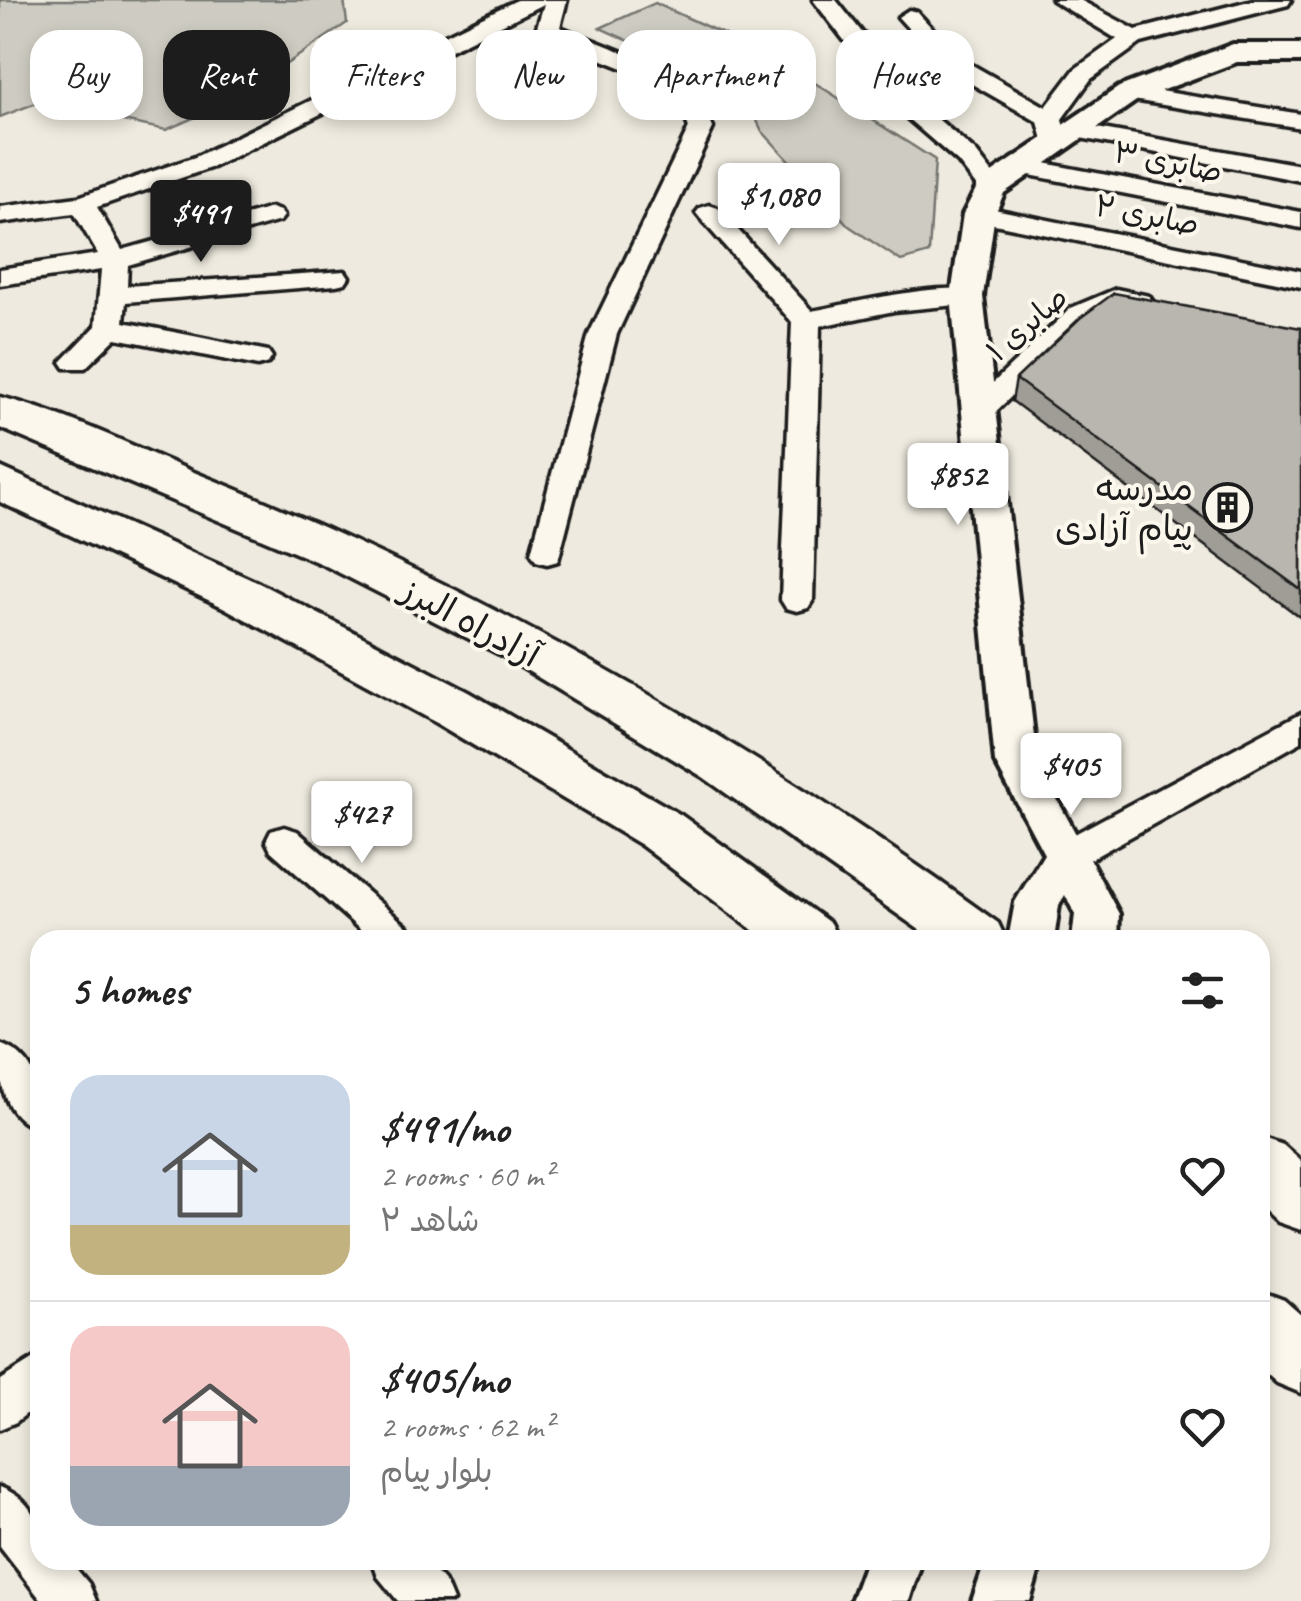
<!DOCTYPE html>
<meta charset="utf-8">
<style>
:root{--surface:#fff;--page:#f6f6f6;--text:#222;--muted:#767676;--line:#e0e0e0;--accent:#1c1c1c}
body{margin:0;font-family:Caveat,"Playpen Sans Arabic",sans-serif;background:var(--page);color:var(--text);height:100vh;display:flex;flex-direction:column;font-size:38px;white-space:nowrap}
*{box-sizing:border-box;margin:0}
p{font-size:32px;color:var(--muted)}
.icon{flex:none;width:55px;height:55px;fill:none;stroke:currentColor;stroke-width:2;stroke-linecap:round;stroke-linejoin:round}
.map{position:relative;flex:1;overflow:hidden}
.panel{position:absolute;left:30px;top:930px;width:1240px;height:640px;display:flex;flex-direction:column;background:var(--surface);border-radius:30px;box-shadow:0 5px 15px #0003}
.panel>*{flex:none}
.guide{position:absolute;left:30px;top:30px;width:1242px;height:90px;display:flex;gap:20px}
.price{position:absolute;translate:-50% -85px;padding:0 22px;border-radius:10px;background:#fff;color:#222;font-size:32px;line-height:65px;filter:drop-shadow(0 2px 5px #0008)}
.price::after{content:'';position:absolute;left:50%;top:60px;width:30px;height:22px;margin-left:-15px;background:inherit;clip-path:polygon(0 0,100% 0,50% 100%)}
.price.current{background:var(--accent);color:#fff}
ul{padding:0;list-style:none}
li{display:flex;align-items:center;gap:30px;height:250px;padding:0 40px}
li+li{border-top:2px solid var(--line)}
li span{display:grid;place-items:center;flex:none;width:280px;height:200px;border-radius:30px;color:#555}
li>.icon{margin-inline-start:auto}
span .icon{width:120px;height:120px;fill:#fffc;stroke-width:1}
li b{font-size:42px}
h2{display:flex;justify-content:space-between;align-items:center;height:120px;padding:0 40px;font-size:42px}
.tag{padding:0 35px;border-radius:30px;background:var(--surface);box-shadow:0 5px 15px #0003;font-size:35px;line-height:90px}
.tag.current{background:var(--accent);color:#fff}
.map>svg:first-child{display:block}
</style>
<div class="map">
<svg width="1301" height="1601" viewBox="0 0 1301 1601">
<rect width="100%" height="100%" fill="#eeeadf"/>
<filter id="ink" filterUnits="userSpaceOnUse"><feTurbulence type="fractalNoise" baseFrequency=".01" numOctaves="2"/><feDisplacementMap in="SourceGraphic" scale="20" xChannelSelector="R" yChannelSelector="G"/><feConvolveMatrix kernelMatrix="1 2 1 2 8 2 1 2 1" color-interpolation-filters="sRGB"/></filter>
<g filter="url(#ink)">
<path fill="#ceccc2" stroke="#75746f" stroke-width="2.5" d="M 0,0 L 344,0 L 347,23 L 232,101 L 166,130 L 36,103 L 0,117 Z
M 655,3 L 776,58 L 935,160 L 929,253 L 901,261 L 849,226 L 762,131 L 743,92 L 600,28 Z"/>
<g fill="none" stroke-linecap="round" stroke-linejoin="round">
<defs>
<path id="minor" d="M 517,0 L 567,0 L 560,27 L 693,80 L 713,128 L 617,334 L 558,561 L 547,564 L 536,561 L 531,553 L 589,334 L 689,128 L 675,89 L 540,35 L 536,30 L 544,4 L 213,167 L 97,207 L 122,250 L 271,208 L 280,211 L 284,216 L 280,221 L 128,265 L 127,286 L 345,271 L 349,277 L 345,283 L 336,285 L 126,302 L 124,322 L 268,351 L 272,357 L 268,363 L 258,366 L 116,338 L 85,368 L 65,368 L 61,362 L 96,326 L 101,270 L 0,285 L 0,269 L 98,254 L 74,213 L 0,223 L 0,207 L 78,197 L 195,157 Z
M 813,0 L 836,0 L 917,101 L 976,152 L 1004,188 L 1000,193 L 982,193 L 958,162 L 899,111 Z
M 1052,0 L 1080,0 L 1136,30 L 1253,0 L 1291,0 L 1288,5 L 1141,43 L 1091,79 L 1062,119 L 1064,129 L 1075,124 L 1301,165 L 1301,181 L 1065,135 L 1067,145 L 1064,150 L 1046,150 L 1038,122 L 944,68 L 898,17 L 909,10 L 917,12 L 960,58 L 1046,107 L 1075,69 L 1117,39 Z
M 1129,86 L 1301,114 L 1301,128 L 1121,98 L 1117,93 Z
M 1023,159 L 1301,212 L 1301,228 L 1014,172 L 1010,167 L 1014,162 Z
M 709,205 L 718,208 L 812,311 C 841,306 964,275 981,296 L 967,304 L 894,311 L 820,326 L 813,600 L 808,608 L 797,611 L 786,608 L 781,600 L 792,322 L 700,218 L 696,213 L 700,208 Z
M 979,206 L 1301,271 L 1301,287 L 970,219 L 966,214 Z
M 1116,289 L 1149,296 L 1153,302 L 1139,310 L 1119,306 L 1091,320 L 989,418 L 969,418 L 965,412 L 969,406 L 1071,308 Z
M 1301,713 L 1301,742 L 1080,865 L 1067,869 L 1054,865 L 1049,855 L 1054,845 Z
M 284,827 L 297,831 L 410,929 L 416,940 L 372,940 L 271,851 L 266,841 L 271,831 Z
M 0,1044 C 41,1059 40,1094 40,1130 C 0,1116 0,1081 0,1044 Z
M 40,1355 L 40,1403 L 16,1422 L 0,1429 L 0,1380 Z
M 0,1487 C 36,1502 40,1524 40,1560 L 69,1560 L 89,1584 L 96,1601 L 42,1601 L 0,1547 Z
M 372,1560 L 425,1560 L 446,1584 L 453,1601 L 398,1601 L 378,1577 Z"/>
<path id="tertiary" d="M 1233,44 L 1301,44 L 1301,62 L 1237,62 L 1139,99 L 1004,193 L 995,214 L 983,296 L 1037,762 L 1119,914 L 1118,940 L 1072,940 L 1075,914 L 1065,895 L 1059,905 L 1054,940 L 1008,940 L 1015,902 L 1044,854 L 995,762 L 951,296 L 963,214 L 980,181 L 1119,87 Z
M 866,1560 L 922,1560 L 909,1601 L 851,1601 Z
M 986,1560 L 1042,1560 L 1030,1601 L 972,1601 Z"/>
<path id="motorway" d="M 0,397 C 72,415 142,451 211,479 C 493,594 752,744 998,923 L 1006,940 L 934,940 L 703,777 L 503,656 L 324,565 L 0,428 Z
M 0,467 L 259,583 L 469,692 L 681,815 L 830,923 L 838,940 L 766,940 L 641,845 L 431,720 L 223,607 L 0,502 Z
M 1260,1137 L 1283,1145 L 1301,1161 L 1301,1230 L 1278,1222 L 1260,1205 Z
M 1260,1291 L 1284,1300 L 1301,1315 L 1301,1393 L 1277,1383 L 1260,1368 Z"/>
</defs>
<use href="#minor" stroke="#1c1c1c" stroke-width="7"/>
<use href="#tertiary" stroke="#1c1c1c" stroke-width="8"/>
<use href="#motorway" stroke="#1c1c1c" stroke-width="7"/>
<use href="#minor" fill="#fbf7ec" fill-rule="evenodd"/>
<use href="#tertiary" fill="#fbf7ec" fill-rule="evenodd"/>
<use href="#motorway" fill="#fbf7ec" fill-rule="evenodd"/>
</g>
<path fill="#9f9d96" stroke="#1c1c1c" stroke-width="2.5" d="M 1301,328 L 1301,618 L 1012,401 L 1016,379 Z"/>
<path fill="#b9b6af" stroke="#1c1c1c" stroke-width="2.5" d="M 1114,293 L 1301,328 L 1301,590 L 1016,379 L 1080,318 Z"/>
</g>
<defs>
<symbol id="building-ring" viewBox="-11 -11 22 22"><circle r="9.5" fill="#fbf7ec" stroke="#1c1c1c" stroke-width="1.5"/><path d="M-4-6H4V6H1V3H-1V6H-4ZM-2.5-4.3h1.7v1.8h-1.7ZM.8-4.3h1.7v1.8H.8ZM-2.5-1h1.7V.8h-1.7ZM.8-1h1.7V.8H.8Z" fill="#1c1c1c"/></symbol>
</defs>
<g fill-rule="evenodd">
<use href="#building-ring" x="1200" y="480" width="55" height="55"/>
</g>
<g text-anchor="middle" stroke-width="8" stroke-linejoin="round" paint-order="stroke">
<g font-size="30" fill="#1c1c1c" stroke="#fbf7ec">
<text transform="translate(1168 162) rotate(11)" y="10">صابری ۳</text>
<text transform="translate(1147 215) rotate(11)" y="10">صابری ۲</text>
<text transform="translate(1027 324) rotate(-41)" y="10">صابری ۱</text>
</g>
<g font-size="35" fill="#1c1c1c" stroke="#fbf7ec" text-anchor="end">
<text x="1193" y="500">مدرسه<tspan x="1193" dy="40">پیام آزادی</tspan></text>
</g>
<g font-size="35" fill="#1c1c1c" stroke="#fbf7ec">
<text transform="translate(471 622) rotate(28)" y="12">آزادراه البرز</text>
</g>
</g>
</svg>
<b class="price" style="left:779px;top:248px">$1,080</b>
<b class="price current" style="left:201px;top:265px">$491</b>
<b class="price" style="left:958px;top:528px">$852</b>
<b class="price" style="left:1071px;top:818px">$405</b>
<b class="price" style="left:362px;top:866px">$427</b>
<div class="guide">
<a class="tag">Buy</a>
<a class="tag current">Rent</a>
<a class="tag">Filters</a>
<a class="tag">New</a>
<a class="tag">Apartment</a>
<a class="tag">House</a>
</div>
<section class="panel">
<h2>5 homes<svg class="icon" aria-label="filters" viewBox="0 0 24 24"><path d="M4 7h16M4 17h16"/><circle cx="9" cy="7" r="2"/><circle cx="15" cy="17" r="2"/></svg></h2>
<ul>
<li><span style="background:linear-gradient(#c9d6e8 75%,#c2b280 0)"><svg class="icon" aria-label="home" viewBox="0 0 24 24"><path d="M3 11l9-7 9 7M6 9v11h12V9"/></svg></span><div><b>$491/mo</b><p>2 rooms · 60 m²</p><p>شاهد ۲</p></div><svg class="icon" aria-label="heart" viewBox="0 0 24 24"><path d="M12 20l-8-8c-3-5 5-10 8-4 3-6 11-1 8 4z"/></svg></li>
<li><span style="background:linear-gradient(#f6c9c9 70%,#9aa5b1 0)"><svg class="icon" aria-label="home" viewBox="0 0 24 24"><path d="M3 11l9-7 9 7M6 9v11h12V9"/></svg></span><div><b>$405/mo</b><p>2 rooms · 62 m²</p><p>بلوار پیام</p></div><svg class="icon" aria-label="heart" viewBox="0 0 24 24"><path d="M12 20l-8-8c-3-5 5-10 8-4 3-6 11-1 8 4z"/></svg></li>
</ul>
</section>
</div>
